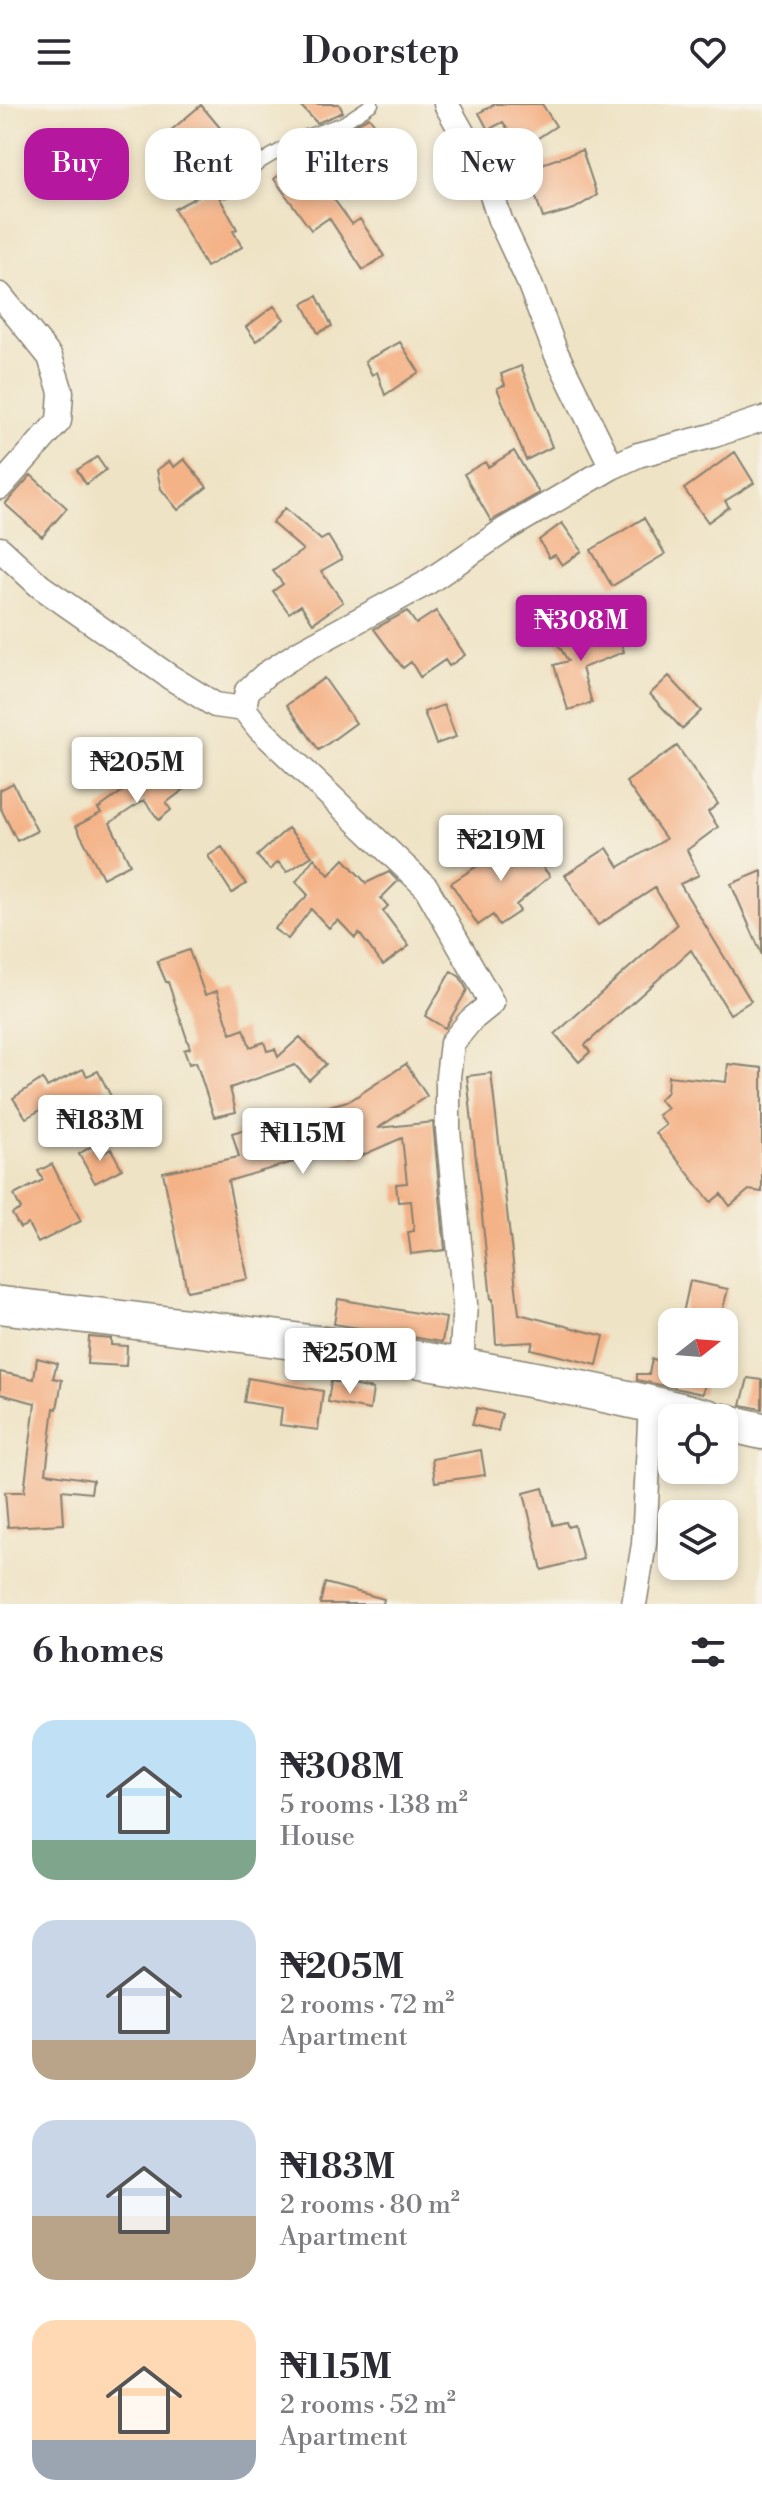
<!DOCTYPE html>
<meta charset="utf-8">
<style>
:root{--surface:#fff;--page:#f2f2f3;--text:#2b2b33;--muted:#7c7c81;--accent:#b5179e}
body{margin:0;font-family:"Libre Bodoni",serif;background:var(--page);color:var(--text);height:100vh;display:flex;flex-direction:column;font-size:30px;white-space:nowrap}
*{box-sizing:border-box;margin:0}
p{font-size:26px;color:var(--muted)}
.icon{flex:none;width:44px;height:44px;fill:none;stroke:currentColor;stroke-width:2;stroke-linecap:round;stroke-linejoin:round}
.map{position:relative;height:1500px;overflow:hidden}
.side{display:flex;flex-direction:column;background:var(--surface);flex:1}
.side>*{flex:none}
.banner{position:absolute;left:24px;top:24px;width:714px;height:72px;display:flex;gap:16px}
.needle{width:52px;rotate:73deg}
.buttons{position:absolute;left:658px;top:1204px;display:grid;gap:16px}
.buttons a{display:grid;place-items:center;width:80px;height:80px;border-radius:16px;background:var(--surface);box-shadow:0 4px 12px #0003;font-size:40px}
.price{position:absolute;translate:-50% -68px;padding:0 18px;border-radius:8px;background:#fff;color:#222;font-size:26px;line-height:52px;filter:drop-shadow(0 2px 4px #0008)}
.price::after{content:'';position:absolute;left:50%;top:48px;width:24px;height:18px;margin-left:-12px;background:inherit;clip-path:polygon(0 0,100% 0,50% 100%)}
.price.selected{background:var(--accent);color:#fff}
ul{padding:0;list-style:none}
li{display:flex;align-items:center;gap:24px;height:200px;padding:0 32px}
li span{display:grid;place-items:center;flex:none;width:224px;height:160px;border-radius:24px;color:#555}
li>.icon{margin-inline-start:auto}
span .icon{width:96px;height:96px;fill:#fffc;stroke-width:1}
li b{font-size:34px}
h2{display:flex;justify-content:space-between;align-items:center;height:96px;padding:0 32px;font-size:34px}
.chip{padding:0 28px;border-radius:24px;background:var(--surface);box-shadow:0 4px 12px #0003;font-size:28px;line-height:72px}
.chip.selected{background:var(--accent);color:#fff}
header{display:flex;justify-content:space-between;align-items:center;height:104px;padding:0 32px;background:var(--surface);font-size:36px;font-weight:600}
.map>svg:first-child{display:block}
</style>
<header><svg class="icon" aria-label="menu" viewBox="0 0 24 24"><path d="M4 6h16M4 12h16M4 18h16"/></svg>Doorstep<svg class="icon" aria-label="heart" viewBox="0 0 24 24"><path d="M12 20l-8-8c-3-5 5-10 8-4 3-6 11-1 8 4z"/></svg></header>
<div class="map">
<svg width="762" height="1500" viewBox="0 0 762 1500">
<rect width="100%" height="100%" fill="#f7f3e8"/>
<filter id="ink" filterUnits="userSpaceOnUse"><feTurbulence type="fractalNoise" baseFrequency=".0125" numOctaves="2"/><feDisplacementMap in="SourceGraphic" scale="16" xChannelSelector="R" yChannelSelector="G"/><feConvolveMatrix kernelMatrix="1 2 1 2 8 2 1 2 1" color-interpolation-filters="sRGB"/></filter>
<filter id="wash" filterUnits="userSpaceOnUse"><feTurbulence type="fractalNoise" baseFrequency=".006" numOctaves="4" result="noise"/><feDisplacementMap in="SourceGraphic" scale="32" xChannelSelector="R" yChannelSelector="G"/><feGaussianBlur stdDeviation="1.8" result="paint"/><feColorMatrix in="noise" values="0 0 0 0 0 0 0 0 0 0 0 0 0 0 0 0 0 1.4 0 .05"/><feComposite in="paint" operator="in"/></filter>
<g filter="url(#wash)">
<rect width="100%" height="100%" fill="#efe3c5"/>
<g id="blocks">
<path fill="#f4b287" d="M 299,0 L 339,0 L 343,8 L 317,19 Z
M 495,0 L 542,0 L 556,22 L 526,42 L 522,31 L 515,36 L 503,18 L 488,26 L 479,9 Z
M 201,1 L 237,44 L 245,59 L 211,79 L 194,49 L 184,58 L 163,33 Z
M 369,13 L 379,26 L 371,32 L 396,57 L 390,63 L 396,69 L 379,85 L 360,65 L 363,61 L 338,30 Z
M 582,46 L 597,91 L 574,105 L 543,114 L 530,76 L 537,73 L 533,63 Z
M 303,54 L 313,68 L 321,62 L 332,79 L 325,83 L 352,120 L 360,115 L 384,152 L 363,166 L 329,114 L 311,126 L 274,75 Z
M 214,84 L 237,125 L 233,127 L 242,143 L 206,163 L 174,105 Z
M 317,192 L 332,222 L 318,229 L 303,200 Z
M 274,202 L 284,215 L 256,237 L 246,223 Z
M 400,238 L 419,268 L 385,291 L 377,268 L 372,271 L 365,257 Z
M 521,262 L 552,343 L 526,356 L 497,284 L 505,281 L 501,270 Z
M 514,347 L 539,389 L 491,417 L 464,370 L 485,358 L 488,363 Z
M 735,348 L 754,379 L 725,397 L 729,403 L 708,418 L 684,385 Z
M 97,353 L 106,366 L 86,380 L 77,366 Z
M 184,355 L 207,383 L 178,406 L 161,385 L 157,366 L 169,357 L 174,363 Z
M 31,371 L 67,404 L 42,433 L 5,400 Z
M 285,404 L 321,436 L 328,432 L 342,455 L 321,467 L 343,498 L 313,519 L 301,501 L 289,509 L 273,487 L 283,480 L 273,467 L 303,446 L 272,419 Z
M 644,414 L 665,450 L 612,482 L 591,446 Z
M 562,419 L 582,447 L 562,461 L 555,451 L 549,454 L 539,436 Z
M 407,507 L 416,520 L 436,507 L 465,551 L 449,562 L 445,556 L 420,573 L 411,558 L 403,564 L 374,525 Z
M 566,518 L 580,541 L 617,528 L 624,548 L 582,564 L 592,599 L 568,606 L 554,561 L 568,557 L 550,527 Z
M 669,572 L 701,607 L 682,625 L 650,590 Z
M 324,574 L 356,619 L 319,646 L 287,601 Z
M 444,601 L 456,633 L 436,640 L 424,608 Z
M 172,640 L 179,650 L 183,646 L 195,662 L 191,665 L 198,675 L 166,699 L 171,706 L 159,716 L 144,696 L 110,719 L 130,760 L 103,774 L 76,722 L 101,709 L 98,705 L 131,681 L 126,674 Z
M 677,642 L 718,700 L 708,708 L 718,723 L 687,746 L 699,771 L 680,780 L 751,897 L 730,910 L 691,846 L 585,941 L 590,948 L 579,958 L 555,930 L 677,821 L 655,784 L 598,821 L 565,771 L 607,744 L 619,763 L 666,735 L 626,678 Z
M 13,679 L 37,727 L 17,737 L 0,703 L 0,686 Z
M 288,724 L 312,752 L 287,768 L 278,758 L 270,766 L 257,752 Z
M 516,731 L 550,772 L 516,801 L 520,807 L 499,821 L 493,811 L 478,821 L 451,779 L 505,744 L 504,741 Z
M 222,743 L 246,780 L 232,789 L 208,752 Z
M 314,754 L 329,771 L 344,755 L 366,779 L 389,768 L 398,777 L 381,794 L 388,802 L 383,807 L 409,842 L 383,861 L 359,829 L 355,834 L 338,816 L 329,824 L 311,805 L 288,835 L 274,825 L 308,791 L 296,778 Z
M 762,767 L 762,851 L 731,780 Z
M 189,846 L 205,891 L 217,887 L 231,930 L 244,925 L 250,943 L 264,938 L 267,947 L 275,945 L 278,953 L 300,933 L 326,960 L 309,976 L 295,961 L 230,984 L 236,1008 L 214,1013 L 196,958 L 189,960 L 184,946 L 190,944 L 168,878 L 166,878 L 157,857 Z
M 451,867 L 460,873 L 467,886 L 445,924 L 425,912 Z
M 406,960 L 427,992 L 378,1024 L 433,1018 L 445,1146 L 411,1150 L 408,1128 L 414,1127 L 411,1097 L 398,1098 L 396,1080 L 407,1079 L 402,1034 L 354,1055 L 343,1028 L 296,1041 L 300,1056 L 228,1077 L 248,1175 L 187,1187 L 163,1068 L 239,1053 L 232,1029 L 351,996 Z
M 728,960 L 762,964 L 762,1088 L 749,1086 L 730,1102 L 721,1090 L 711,1098 L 656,1029 L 666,1021 L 658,1011 L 668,1004 L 659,996 L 667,988 L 668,972 L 726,978 Z
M 83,965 L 87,972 L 98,967 L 116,1002 L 77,1022 L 72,1010 L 61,1017 L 51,1000 L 26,1014 L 13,994 L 42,975 L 47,983 Z
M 491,969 L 519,1210 L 604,1232 L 597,1261 L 531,1245 L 533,1238 L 496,1240 L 493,1195 L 491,1195 L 467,972 Z
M 95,1040 L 101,1051 L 111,1045 L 122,1065 L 95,1079 L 79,1050 Z
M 52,1060 L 81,1117 L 38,1139 L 28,1120 L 20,1124 L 12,1110 L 21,1105 L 14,1091 L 43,1076 L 38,1067 Z
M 690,1177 L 728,1185 L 722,1208 L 716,1218 L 682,1214 Z
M 338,1195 L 446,1214 L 442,1238 L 334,1220 Z
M 89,1233 L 111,1235 L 111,1241 L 127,1242 L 126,1262 L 87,1260 Z
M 37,1254 L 57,1259 L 53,1274 L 62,1276 L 57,1305 L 54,1304 L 46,1369 L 93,1376 L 91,1389 L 62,1386 L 64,1420 L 8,1423 L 5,1388 L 24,1388 L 35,1299 L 0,1290 L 0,1268 L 34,1275 Z
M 652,1255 L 672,1259 L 672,1270 L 706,1270 L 703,1290 L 637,1276 L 637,1270 L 649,1270 Z
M 248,1274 L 323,1287 L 318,1326 L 280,1321 L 282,1304 L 244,1298 Z
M 748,1274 L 762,1276 L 762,1305 L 741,1301 Z
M 331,1277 L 373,1285 L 370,1306 L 328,1298 Z
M 477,1304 L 502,1310 L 498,1327 L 472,1321 Z
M 481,1346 L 485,1371 L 435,1378 L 432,1355 Z
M 543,1384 L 553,1421 L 566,1418 L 568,1423 L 574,1421 L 583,1455 L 542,1466 L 524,1389 Z
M 325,1479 L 384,1495 L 383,1500 L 320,1500 Z"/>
</g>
</g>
<g filter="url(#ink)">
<use href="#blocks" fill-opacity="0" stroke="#868070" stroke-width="2"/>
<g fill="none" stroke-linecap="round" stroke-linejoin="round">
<defs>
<path id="lane" d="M 225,87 L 262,57 L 301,34 L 343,19 L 372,0"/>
<path id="street" d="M 446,0 L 484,67 L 500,116 L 529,178 L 556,249 L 612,363
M 0,191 L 50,253 L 61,288 L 59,317 L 0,383
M 0,445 L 40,482 L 170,573 L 215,601 L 244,605
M 461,1261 L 465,1200 L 448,1026 L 448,973 L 452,939 L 471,916 L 492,899 L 426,783 L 259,624 L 244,605 L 247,587 L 266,570 L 300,548 L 425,480 L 506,425 L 612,363 L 638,351 L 711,332 L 762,315
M 634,1500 L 644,1440 L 651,1299"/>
<path id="primary" d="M 0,1201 C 238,1228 476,1256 709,1314
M 724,1318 L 762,1327"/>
</defs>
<use href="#lane" stroke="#868070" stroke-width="15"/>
<use href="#street" stroke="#868070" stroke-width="27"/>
<use href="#primary" stroke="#868070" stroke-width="39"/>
<use href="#lane" stroke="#fff" stroke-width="12"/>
<use href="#street" stroke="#fff" stroke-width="24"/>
<use href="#primary" stroke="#fff" stroke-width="36"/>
</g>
</g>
</svg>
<div class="buttons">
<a><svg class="needle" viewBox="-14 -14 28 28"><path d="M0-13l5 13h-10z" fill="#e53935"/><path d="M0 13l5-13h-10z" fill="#7c7c81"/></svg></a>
<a><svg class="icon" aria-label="locate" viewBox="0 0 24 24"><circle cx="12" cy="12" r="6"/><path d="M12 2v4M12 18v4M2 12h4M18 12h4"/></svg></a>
<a><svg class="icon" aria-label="layers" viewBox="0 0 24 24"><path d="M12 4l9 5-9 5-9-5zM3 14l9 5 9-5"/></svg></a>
</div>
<b class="price selected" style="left:581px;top:559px">₦308M</b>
<b class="price" style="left:137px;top:701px">₦205M</b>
<b class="price" style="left:501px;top:779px">₦219M</b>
<b class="price" style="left:100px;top:1059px">₦183M</b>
<b class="price" style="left:303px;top:1072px">₦115M</b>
<b class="price" style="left:350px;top:1292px">₦250M</b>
<div class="banner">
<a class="chip selected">Buy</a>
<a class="chip">Rent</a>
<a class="chip">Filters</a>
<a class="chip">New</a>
</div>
</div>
<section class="side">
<h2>6 homes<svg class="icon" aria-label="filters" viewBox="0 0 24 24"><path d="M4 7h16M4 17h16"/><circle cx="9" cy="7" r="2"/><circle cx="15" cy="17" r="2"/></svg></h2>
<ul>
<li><span style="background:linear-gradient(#bfe0f5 75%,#7fa58c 0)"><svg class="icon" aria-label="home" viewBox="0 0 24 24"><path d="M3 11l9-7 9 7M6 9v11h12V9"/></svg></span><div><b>₦308M</b><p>5 rooms · 138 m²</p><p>House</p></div></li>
<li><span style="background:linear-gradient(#c9d6e8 75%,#b9a48a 0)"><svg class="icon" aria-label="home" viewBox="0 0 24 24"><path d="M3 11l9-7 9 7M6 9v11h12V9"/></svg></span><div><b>₦205M</b><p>2 rooms · 72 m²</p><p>Apartment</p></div></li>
<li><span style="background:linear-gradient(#c9d6e8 60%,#b9a48a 0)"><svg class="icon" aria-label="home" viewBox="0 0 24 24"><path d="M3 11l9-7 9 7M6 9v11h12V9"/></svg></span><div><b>₦183M</b><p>2 rooms · 80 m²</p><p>Apartment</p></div></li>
<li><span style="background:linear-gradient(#ffd9b3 75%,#9aa5b1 0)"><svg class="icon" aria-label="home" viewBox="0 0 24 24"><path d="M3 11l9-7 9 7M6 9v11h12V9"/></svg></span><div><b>₦115M</b><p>2 rooms · 52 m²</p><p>Apartment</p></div></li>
</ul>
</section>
